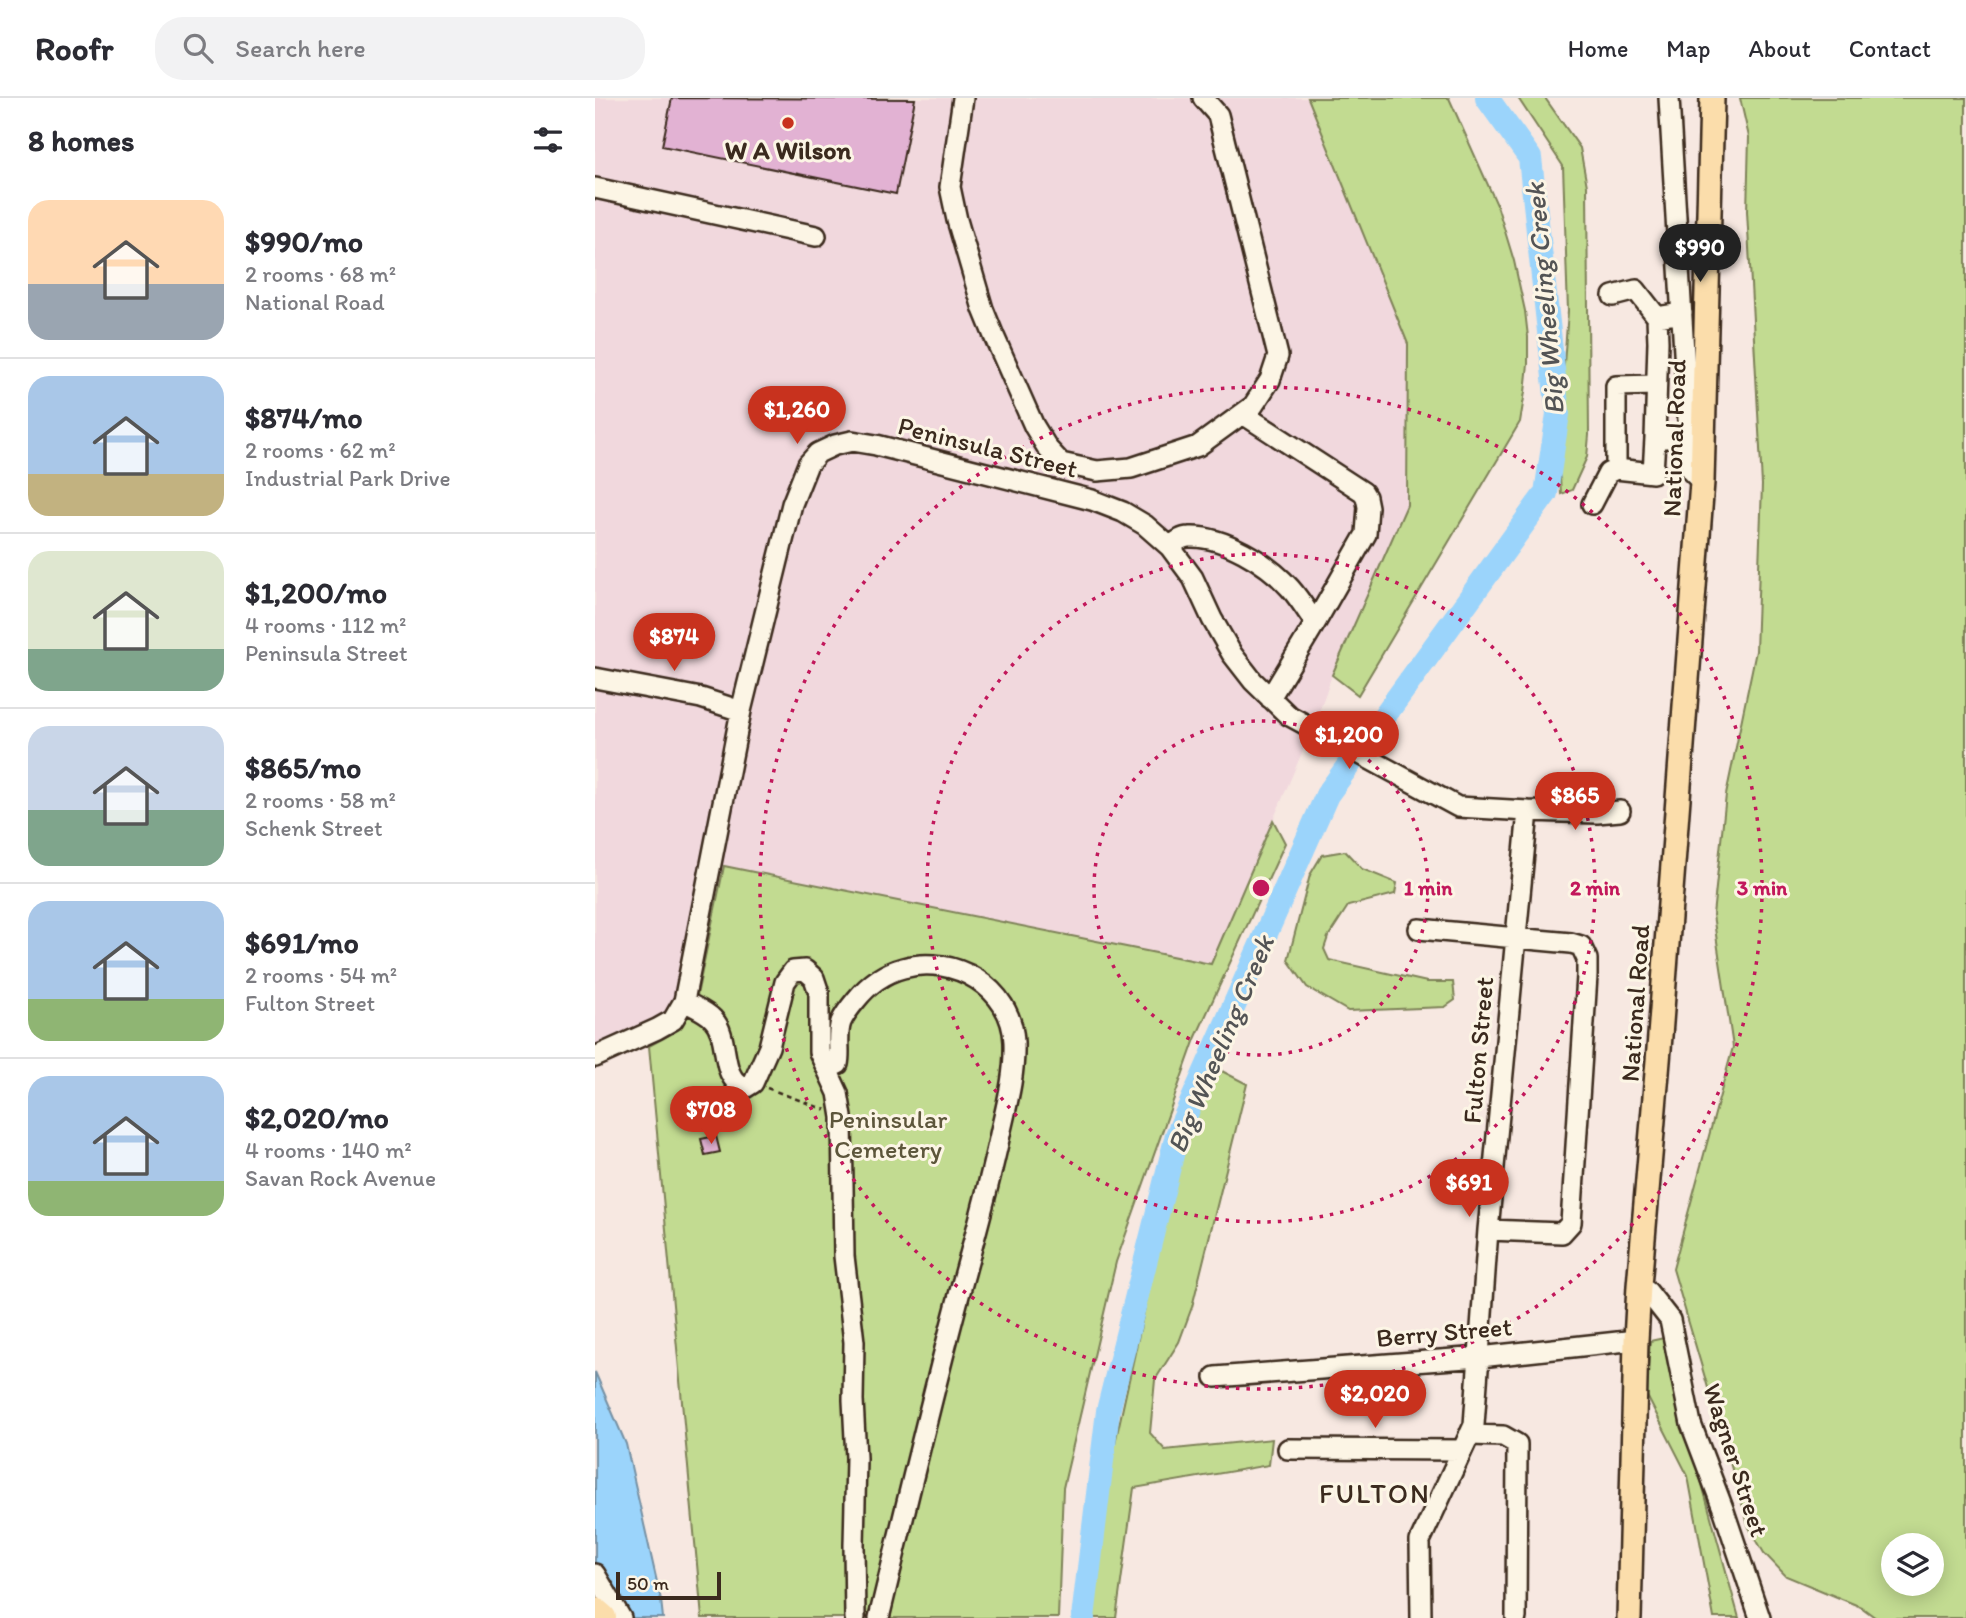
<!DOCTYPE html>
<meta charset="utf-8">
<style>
:root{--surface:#fff;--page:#f2f2f3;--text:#2b2b33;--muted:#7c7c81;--line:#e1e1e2;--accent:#c8321e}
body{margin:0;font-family:Itim,sans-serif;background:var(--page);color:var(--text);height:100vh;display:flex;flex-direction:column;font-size:26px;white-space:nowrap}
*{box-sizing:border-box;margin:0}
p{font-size:23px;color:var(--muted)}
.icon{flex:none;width:38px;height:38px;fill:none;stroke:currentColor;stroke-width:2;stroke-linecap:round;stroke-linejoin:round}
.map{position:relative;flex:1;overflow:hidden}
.details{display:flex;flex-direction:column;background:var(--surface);width:595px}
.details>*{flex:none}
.buttons{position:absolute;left:1286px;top:1435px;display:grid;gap:14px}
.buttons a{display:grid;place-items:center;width:63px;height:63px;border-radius:50%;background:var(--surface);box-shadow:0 4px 18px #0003;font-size:35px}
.scale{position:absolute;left:21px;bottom:18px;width:105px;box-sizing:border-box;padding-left:7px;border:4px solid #3b2a1e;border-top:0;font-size:19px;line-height:24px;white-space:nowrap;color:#3b2a1e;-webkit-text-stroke:5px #fcf5e5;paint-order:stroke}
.price{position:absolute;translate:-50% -60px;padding:0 16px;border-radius:24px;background:var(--accent);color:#fff;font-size:23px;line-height:46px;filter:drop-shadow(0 2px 4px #0008)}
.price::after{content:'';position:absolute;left:50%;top:42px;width:21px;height:16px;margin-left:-10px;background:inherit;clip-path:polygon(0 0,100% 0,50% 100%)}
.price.active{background:#222;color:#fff}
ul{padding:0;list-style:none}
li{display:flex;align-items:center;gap:21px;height:175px;padding:0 28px}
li+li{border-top:2px solid var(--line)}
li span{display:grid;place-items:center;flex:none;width:196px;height:140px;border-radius:21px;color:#555}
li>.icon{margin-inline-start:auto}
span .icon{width:84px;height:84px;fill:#fffc;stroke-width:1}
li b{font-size:30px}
h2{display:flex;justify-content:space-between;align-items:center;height:84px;padding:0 28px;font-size:30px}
header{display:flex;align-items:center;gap:42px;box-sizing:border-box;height:98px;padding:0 35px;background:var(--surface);border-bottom:2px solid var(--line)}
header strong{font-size:33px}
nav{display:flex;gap:38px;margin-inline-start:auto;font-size:24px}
.search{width:490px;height:63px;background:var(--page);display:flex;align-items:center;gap:18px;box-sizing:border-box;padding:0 24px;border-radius:28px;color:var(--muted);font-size:26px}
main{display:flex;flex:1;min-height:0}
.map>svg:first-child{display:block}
</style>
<header>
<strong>Roofr</strong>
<div class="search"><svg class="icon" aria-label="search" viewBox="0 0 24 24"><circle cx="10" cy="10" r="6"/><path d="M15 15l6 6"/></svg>Search here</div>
<nav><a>Home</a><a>Map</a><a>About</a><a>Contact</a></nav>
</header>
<main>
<section class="details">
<h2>8 homes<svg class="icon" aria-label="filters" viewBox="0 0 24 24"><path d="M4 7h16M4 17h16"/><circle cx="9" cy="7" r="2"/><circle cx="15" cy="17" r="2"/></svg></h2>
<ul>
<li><span style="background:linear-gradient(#ffd9b3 60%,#9aa5b1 0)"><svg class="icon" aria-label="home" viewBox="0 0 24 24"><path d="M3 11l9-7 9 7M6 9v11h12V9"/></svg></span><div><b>$990/mo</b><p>2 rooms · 68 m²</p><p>National Road</p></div></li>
<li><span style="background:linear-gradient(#a9c7e8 70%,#c2b280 0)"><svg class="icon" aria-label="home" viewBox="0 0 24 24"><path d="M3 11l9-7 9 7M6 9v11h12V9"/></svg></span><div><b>$874/mo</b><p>2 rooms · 62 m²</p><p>Industrial Park Drive</p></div></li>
<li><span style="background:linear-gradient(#dfe7d0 70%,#7fa58c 0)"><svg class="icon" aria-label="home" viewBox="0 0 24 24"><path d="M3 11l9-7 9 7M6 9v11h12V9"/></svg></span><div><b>$1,200/mo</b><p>4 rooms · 112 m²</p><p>Peninsula Street</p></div></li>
<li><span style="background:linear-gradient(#c9d6e8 60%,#7fa58c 0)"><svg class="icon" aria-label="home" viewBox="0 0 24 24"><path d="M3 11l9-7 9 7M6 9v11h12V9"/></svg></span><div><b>$865/mo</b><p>2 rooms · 58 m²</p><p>Schenk Street</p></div></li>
<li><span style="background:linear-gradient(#a9c7e8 70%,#8fb573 0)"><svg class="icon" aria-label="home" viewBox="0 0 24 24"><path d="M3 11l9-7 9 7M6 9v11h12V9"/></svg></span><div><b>$691/mo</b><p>2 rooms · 54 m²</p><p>Fulton Street</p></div></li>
<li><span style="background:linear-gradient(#a9c7e8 75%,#8fb573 0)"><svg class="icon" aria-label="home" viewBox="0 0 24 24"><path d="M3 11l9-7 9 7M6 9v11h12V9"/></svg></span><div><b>$2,020/mo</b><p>4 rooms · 140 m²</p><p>Savan Rock Avenue</p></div></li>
</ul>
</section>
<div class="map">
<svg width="1371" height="1520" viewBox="0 0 1371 1520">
<rect width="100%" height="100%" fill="#f7e8e1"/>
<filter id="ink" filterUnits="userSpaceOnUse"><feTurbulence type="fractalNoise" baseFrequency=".0143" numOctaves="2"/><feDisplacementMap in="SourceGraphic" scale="14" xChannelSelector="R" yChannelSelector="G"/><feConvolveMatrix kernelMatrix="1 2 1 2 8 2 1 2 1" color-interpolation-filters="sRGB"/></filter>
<g filter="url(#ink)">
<path fill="#f1d8dd" d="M 0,0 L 713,0 L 813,245 L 812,407 L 737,577 L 722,620 L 616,866 L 107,763 L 76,913 L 0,946 Z"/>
<path fill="#c2db91" stroke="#7e8258" stroke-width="2" fill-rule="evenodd" d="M 713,0 L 854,0 L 902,107 L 919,163 L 930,213 L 933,239 L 933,266 L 930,294 L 925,324 L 763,597 L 737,577 L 812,407 L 813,246 Z
M 923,0 L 950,0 L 985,50 L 992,88 L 994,337 L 992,359 L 977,392 L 966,396 L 963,346 L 973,213 L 968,68 Z
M 1145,0 L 1371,0 L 1371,1520 L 1281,1520 L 1266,1509 L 1191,1478 L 1169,1455 L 1154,1429 L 1078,1171 L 1138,949 L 1118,817 L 1131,697 L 1161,553 L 1167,387 L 1152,113 L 1154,39 ZM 1298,1447 L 1337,1447 L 1337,1486 L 1298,1486 Z
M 678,722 L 690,745 L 600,941 L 521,1164 L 468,1390 L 463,1520 L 107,1520 L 54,948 L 78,935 L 101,902 L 129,768 L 616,866 Z
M 750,753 L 767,771 L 802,785 L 800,796 L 753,808 L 733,839 L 729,851 L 734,862 L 832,884 L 858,884 L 860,902 L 850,909 L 753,913 L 712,889 L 693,862 L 715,777 L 727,757 Z
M 621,970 L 652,986 L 597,1209 L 584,1244 L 560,1282 L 555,1335 L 570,1352 L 677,1341 L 674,1367 L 539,1390 L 521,1520 L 498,1520 L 508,1400 L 580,1073 Z
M 1069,1240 L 1087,1314 L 1144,1520 L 1119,1520 L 1093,1378 L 1051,1296 L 1055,1243 Z"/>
<path fill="#9bd4fb" stroke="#7590a3" stroke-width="2" d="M 0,1274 L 31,1346 L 66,1502 L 68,1520 L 0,1520 Z"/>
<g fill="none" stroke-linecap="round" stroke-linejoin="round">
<path stroke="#9bd4fb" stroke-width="24" d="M 488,1520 L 513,1313 L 582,1037 L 732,697 L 951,395 L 963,316 L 935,60 L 892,0"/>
</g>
<path fill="#e2b2d3" stroke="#3b2a1e" stroke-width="2" d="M 77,0 L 320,1 L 301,96 L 67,48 Z
M 121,1038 L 125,1054 L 110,1057 L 106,1041 Z"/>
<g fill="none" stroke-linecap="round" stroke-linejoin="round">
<defs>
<path id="minor" d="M 368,0 L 355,89 L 362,122 L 388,211 L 399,238 L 439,328 L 453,351 L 466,365 L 502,373 L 536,370 L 603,348 L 658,308 L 675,282 L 683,258 L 623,17 L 608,0
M 1074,0 L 1096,373 L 1107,384
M 0,90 L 221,138
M 1018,198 L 1041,192 L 1062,219
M 1087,215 L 1062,219 L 1063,244 L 1060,340 L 1094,340
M 648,316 L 768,394 L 771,399 L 773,409 L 771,436 L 722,522 L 675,600
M 1060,340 L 1058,375 L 1021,371 L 1021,288 L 1061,287
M 997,406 L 1013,375 L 1021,371
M 575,449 C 581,444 586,439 594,439 C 627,437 673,465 695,490 C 704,500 712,513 720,525
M 0,580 L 106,600 L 146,613
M 824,831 L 976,845 L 986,848 L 992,861 L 992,878 L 976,1125 L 967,1135 L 893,1132
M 89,903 C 97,908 111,913 118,921 C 136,940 123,979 150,990 L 158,985 L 174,949 L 190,884 L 198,873 L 210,872 L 219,880 L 224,895 L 224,954 L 243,995 L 247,1019 L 249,1158 L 259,1244 L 258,1302 L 261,1360 L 259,1447 L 260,1520
M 0,959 L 62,931 L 78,922 L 89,903 L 146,613 L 197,406 L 213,366 L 223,355 L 240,347 L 257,343 L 281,347 L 497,402 L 528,414 L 550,427 L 575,449 L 598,480 L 617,521 L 637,556 L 658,583 L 693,617 L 863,709 L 933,713 L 1002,715 L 1025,713
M 233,971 L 243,966 C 246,953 241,938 246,924 C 249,917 256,908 261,902 C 273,887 289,875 308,870 C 358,856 417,889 419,944 C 420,975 413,1002 406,1032 C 395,1084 381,1135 367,1186 C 337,1297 311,1409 284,1520
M 1044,1188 L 1053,1194 L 1075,1222 L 1096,1326 L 1129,1413 L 1165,1520
M 620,1279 L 885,1259 L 1041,1242
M 874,1337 L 908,1338 L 922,1346 L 921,1520
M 693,1351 L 867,1352
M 0,1476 L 26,1520
M 826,1520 L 825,1443 L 879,1327 L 893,1132 L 933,713"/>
<path id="major" d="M 1034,1520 L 1041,1242 L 1044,1188 L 1064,951 L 1107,384 L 1117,0"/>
<path id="highway" d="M 0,1514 L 7,1520"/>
</defs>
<use href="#minor" stroke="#3b2a1e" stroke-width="24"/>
<use href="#major" stroke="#3b2a1e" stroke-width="28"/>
<use href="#highway" stroke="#3b2a1e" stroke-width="33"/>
<path stroke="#3b2a1e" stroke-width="2.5" stroke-dasharray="5 5" stroke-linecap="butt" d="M 172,990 L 231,1012"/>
<use href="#minor" stroke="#fcf5e5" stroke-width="19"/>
<use href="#major" stroke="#fbddab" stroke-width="23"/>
<use href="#highway" stroke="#fbddab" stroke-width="28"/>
</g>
</g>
<g fill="none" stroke="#c2185b" stroke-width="3.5" stroke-dasharray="3.5 7">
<circle cx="666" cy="790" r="167"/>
<circle cx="666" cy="790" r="334"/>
<circle cx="666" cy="790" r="501"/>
</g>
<circle fill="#c8321e" stroke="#fcf5e5" stroke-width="2.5" cx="193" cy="25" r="7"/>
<g text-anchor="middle" stroke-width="6" stroke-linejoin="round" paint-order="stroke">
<g font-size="26" font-weight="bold" fill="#3b2a1e" stroke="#fcf5e5">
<text x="193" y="61">W A Wilson</text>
</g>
<g font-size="26" fill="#3b2a1e" stroke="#fcf5e5">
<text transform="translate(1079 340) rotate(-88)" y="9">National Road</text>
<text transform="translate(393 349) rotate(14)" y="9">Peninsula Street</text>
<text transform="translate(1040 905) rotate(-86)" y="9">National Road</text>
<text transform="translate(883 952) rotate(-85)" y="9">Fulton Street</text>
<text transform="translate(849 1234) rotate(-5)" y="9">Berry Street</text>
<text transform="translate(1141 1362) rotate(72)" y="9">Wagner Street</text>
</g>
<g font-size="26" fill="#5d563b" stroke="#fcf5e5">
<text x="293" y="1030">Peninsular<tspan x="293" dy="30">Cemetery</tspan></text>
</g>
<g font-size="28" font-style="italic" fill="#535455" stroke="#fcf5e5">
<text transform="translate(949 201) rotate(-95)" y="10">Big Wheeling Creek</text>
<text transform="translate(625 946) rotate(-67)" y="10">Big Wheeling Creek</text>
</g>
<g font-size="28" letter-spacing="2" fill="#3b2a1e" stroke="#fcf5e5">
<text x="780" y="1405">FULTON</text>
</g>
</g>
<circle cx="666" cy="790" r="10" fill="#c2185b" stroke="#fcf5e5" stroke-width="3.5"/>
<g font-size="21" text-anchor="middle" font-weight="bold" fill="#c2185b" stroke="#fcf5e5" stroke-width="6" stroke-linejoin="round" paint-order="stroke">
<text x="833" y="797">1 min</text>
<text x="1000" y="797">2 min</text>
<text x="1167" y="797">3 min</text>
</g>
</svg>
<div class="buttons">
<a><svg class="icon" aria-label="layers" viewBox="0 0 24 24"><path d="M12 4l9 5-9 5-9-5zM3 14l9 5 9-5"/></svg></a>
</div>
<div class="scale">50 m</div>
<b class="price active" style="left:1105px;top:186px">$990</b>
<b class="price" style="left:202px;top:348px">$1,260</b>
<b class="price" style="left:79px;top:575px">$874</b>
<b class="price" style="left:754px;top:673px">$1,200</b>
<b class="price" style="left:980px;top:734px">$865</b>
<b class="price" style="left:116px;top:1048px">$708</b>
<b class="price" style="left:874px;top:1121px">$691</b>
<b class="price" style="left:780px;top:1332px">$2,020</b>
</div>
</main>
